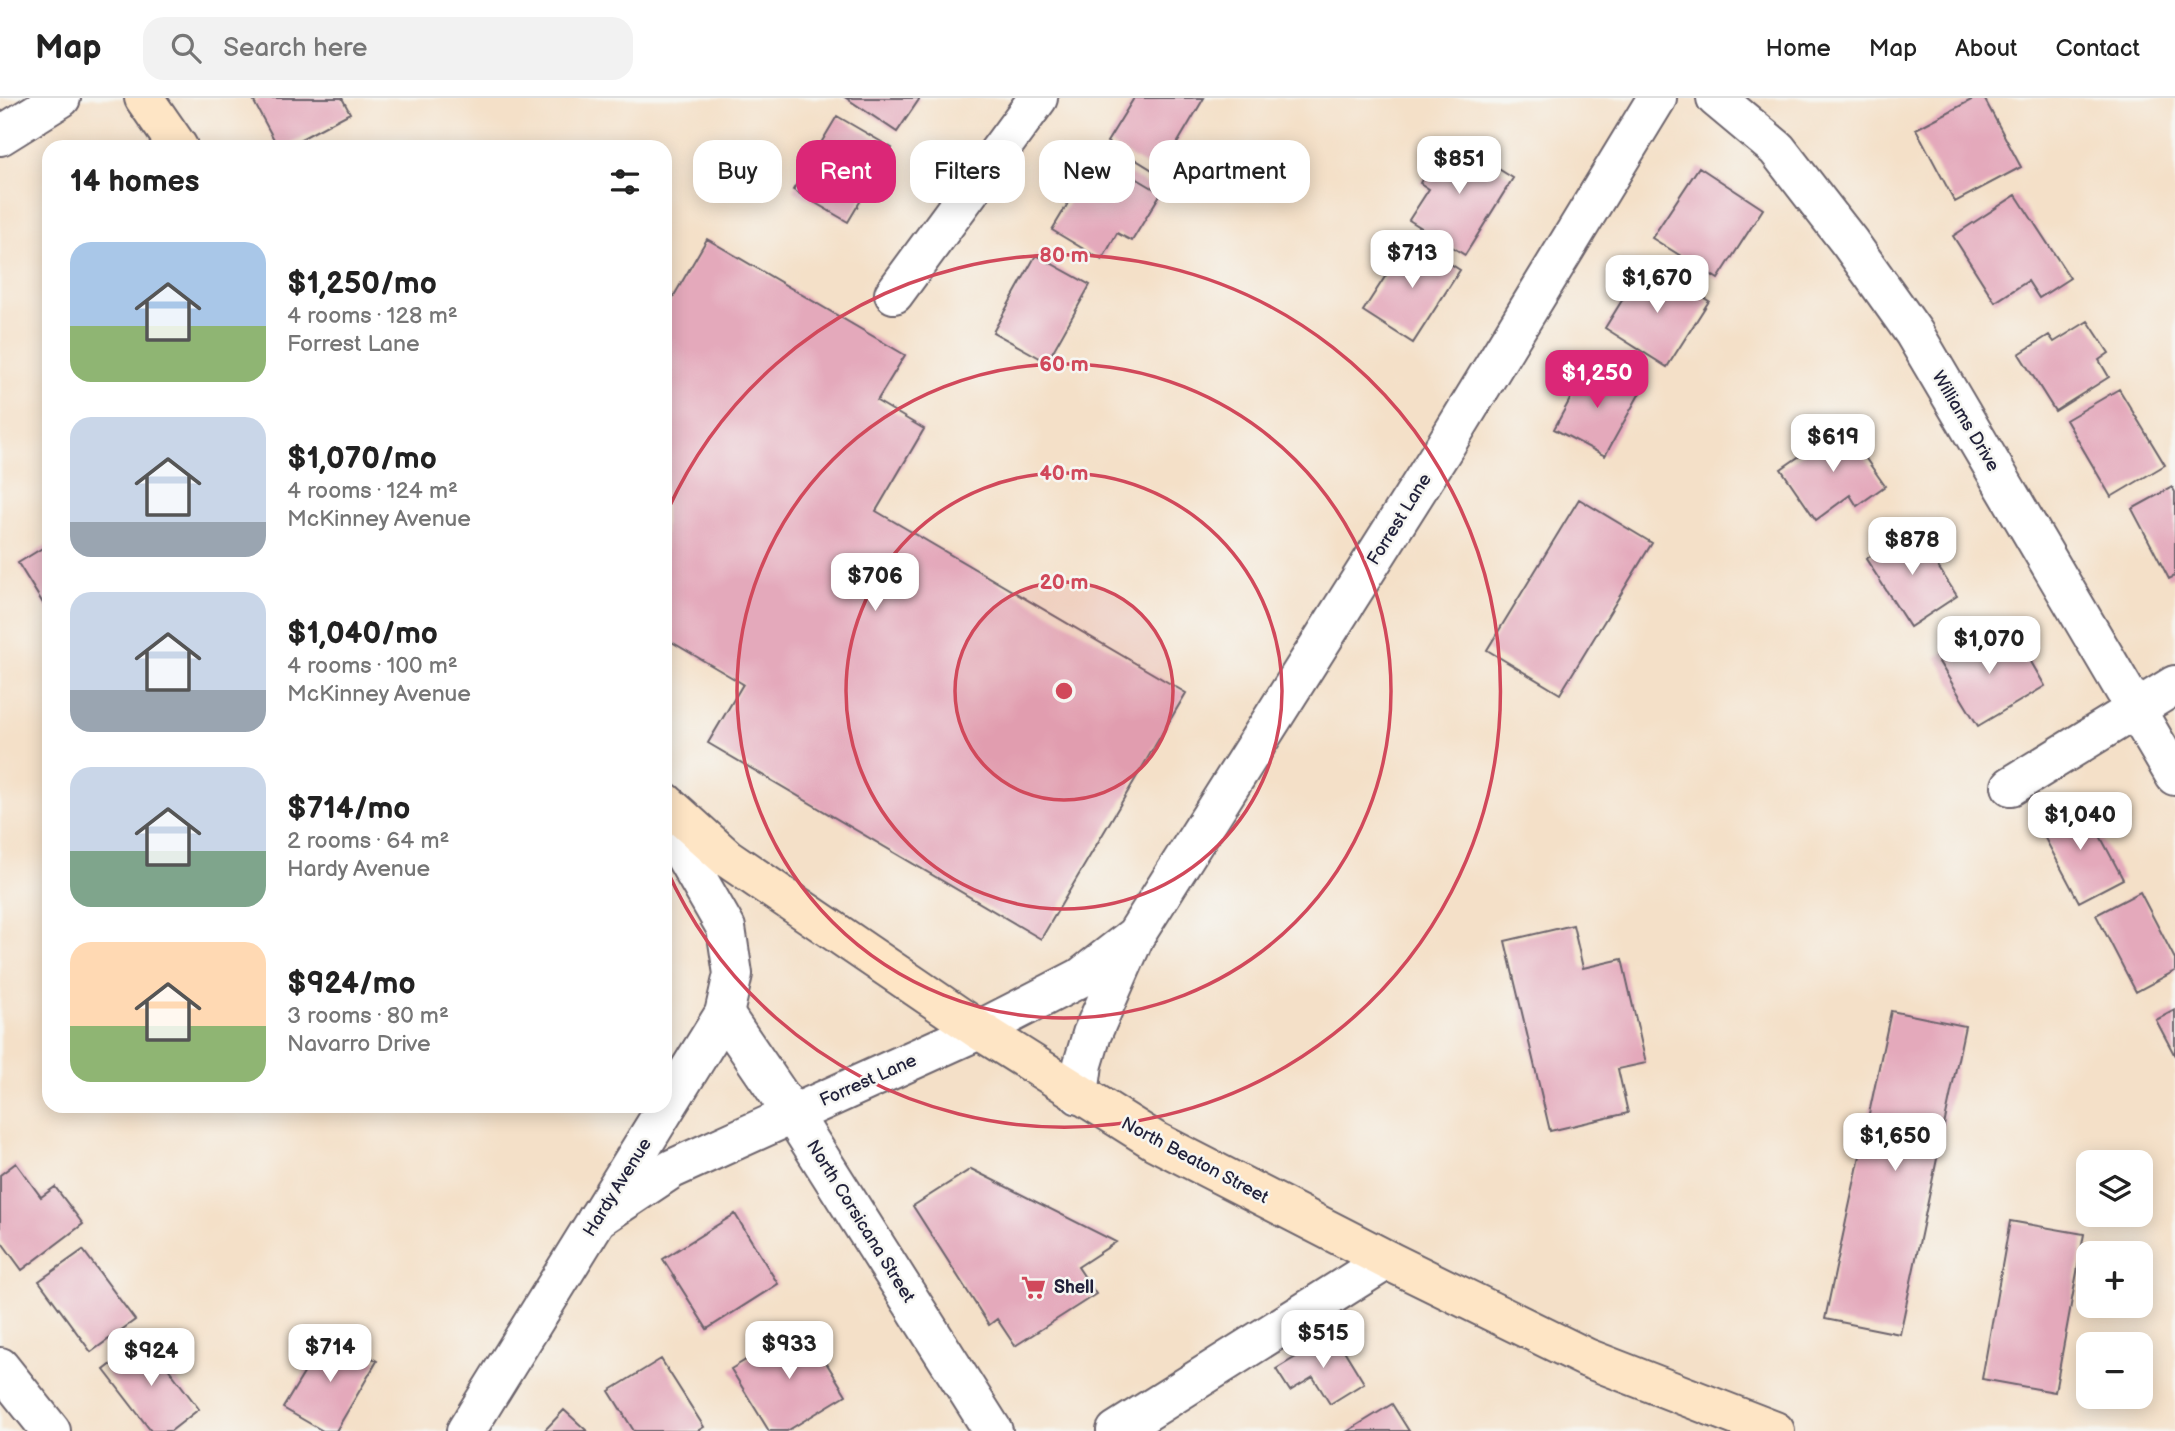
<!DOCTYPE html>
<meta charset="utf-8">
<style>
:root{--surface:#fff;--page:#f2f2f2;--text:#222;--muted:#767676;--line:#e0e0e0;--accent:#db2777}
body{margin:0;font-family:"Balsamiq Sans",sans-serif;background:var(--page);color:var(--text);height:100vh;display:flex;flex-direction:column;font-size:26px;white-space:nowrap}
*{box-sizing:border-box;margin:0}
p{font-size:23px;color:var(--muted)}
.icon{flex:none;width:38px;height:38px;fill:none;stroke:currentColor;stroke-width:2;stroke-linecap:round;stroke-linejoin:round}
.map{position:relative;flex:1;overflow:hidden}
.drawer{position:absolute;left:42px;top:42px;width:630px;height:973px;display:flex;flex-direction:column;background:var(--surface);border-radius:21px;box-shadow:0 4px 18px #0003}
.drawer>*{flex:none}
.hud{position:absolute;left:693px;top:42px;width:665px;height:63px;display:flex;gap:14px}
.controls{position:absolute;left:2076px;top:1052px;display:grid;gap:14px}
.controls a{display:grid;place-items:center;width:77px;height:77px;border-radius:14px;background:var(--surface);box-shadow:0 4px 18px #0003;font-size:35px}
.price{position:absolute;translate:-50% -60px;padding:0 16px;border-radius:14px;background:#fff;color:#222;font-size:23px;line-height:46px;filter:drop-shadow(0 2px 4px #0008)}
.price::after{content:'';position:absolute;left:50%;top:42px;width:21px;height:16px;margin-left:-10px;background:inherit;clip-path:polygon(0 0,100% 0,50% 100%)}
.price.selected{background:var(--accent);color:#fff}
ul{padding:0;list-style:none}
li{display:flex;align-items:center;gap:21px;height:175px;padding:0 28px}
li span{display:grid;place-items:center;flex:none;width:196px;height:140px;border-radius:21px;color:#555}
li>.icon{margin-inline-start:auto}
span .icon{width:84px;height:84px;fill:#fffc;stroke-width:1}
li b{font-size:30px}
h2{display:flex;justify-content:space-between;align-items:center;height:84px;padding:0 28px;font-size:30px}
.tag{padding:0 24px;border-radius:21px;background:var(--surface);box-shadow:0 4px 18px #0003;font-size:24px;line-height:63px}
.tag.selected{background:var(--accent);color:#fff}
header{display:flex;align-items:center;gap:42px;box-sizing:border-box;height:98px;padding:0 35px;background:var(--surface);border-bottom:2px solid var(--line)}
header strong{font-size:33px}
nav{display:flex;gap:38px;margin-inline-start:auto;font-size:24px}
.search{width:490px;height:63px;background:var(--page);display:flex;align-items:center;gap:18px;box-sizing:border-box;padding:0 24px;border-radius:21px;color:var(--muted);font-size:26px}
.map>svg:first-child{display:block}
</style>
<header>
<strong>Map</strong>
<div class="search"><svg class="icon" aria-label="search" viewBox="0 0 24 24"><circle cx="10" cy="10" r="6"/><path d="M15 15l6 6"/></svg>Search here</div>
<nav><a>Home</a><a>Map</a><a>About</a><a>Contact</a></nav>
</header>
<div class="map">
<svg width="2175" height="1333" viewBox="0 0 2175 1333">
<rect width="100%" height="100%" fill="#f6f6f2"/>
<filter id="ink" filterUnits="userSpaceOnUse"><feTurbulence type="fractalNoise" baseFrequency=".0143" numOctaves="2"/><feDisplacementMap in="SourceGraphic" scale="14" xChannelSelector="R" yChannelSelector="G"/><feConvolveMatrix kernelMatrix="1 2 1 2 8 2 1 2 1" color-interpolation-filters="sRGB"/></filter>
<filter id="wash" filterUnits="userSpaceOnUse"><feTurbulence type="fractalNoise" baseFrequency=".00686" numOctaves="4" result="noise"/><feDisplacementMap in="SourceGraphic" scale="28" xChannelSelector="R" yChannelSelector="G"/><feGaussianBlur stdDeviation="1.57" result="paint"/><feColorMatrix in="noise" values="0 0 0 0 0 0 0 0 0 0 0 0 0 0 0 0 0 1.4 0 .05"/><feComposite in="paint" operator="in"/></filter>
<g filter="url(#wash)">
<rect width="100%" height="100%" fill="#f4e0c8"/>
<g id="blocks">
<path fill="#e4a9bb" d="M 261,0 L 342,0 L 350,15 L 286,49 L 278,49 L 254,4 Z
M 846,0 L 920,0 L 897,34 Z
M 1134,0 L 1204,0 L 1159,76 L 1107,44 Z
M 1975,0 L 1984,0 L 2021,69 L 1955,104 L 1916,31 Z
M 837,18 L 892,50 L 848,124 L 793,92 Z
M 1449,40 L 1513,80 L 1465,157 L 1409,122 L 1429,91 L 1420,85 Z
M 1097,57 L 1161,95 L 1132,143 L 1117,135 L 1102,162 L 1052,132 Z
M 1699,69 L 1763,111 L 1718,181 L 1652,140 Z
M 2016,97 L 2070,180 L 2039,200 L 2028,183 L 1995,204 L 1953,138 Z
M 1410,140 L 1460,172 L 1413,245 L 1363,213 Z
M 707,141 L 905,257 L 877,303 L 924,331 L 876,413 L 1186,595 L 1041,841 L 708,645 L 743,586 L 665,540 L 665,213 Z
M 1036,157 L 1090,187 L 1047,264 L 993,234 Z
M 1645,165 L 1709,203 L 1667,269 L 1605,230 Z
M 2088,223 L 2109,255 L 2099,262 L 2109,279 L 2055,313 L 2019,256 L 2049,237 L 2054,244 Z
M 1589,266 L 1641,293 L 1605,358 L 1554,331 Z
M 2119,291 L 2165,367 L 2111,399 L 2066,322 Z
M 1843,328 L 1885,388 L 1857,408 L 1850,397 L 1816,422 L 1781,371 Z
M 2172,389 L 2175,394 L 2175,478 L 2169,481 L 2132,411 Z
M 1579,401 L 1652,445 L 1560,596 L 1487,552 Z
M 1913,430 L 1957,498 L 1910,529 L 1866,461 Z
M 49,446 L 49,515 L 18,465 Z
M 1987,529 L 2005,560 L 2023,550 L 2045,588 L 1978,628 L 1936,559 Z
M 2082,704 L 2123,781 L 2079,804 L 2038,727 Z
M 2140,794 L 2175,861 L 2175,873 L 2136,894 L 2096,817 Z
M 1573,827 L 1583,870 L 1622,861 L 1646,965 L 1618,971 L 1628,1015 L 1550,1033 L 1505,843 Z
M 2175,912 L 2175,958 L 2156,922 Z
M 1891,913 L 1965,928 L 1900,1236 L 1825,1221 Z
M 16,1065 L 41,1099 L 55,1089 L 83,1126 L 22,1172 L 0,1142 L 0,1077 Z
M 971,1071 L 1116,1144 L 1078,1169 L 1096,1196 L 1015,1248 L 997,1221 L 989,1227 L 913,1108 Z
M 735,1116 L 778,1186 L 707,1231 L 663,1161 Z
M 2010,1123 L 2084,1136 L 2055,1294 L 1982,1281 Z
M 83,1152 L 135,1222 L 91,1254 L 39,1183 Z
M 803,1227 L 846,1297 L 787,1333 L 769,1333 L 731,1271 Z
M 329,1234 L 377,1263 L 336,1333 L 323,1333 L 283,1310 Z
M 1334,1236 L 1364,1285 L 1330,1306 L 1313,1279 L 1290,1293 L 1276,1271 Z
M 145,1240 L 199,1311 L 171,1333 L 151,1333 L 104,1272 Z
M 661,1261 L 704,1329 L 697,1333 L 634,1333 L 609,1293 Z
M 1392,1306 L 1409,1333 L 1348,1333 Z
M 564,1312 L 587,1333 L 544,1333 Z"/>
</g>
</g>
<g filter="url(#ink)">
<use href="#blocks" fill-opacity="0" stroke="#6c646c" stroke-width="2"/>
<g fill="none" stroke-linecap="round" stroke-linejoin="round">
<defs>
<path id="minor" d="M 1716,0 L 1777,51 L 1850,145 L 1914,235 L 2175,678
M 0,38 L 61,0
M 894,196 L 1038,0
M 2011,688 L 2175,587
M 724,916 L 793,1017 L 993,1333
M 1079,997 L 1083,966 L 1092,936 L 1135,838 L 1445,348 L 1657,0
M 597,1121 L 672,1071 L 979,932 L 1080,880 L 1133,839
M 0,1269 L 51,1333
M 1116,1333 L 1387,1162"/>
<path id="tertiary" d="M 466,1333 L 724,916 L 733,876 L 726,830 L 665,724"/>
<path id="secondary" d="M 144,0 L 178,49
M 665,704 L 727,760 L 979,932 L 1155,1043 L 1387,1162 L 1587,1260 L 1775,1333"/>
</defs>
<use href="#minor" stroke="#6c646c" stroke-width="42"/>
<use href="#tertiary" stroke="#6c646c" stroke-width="42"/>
<use href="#secondary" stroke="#6c646c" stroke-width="42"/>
<use href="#minor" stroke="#fff" stroke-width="38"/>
<use href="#tertiary" stroke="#fff" stroke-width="38"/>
<use href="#secondary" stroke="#fee5c5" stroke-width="38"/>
</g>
</g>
<circle cx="1064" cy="593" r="109" fill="#d1495b" fill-opacity=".12"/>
<g fill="none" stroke="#d1495b" stroke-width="3.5">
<circle cx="1064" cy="593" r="109"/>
<circle cx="1064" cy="593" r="218"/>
<circle cx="1064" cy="593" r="327"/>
<path d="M666 416A436 436 0 1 1 666 770"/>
</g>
<defs>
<symbol id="supermarket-bare" viewBox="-9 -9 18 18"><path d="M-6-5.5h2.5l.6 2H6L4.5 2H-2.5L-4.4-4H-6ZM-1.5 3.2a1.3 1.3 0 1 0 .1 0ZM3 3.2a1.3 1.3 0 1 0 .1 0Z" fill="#d1495b" stroke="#f6f6f2" stroke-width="2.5" paint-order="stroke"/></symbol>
</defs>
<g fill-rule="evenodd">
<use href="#supermarket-bare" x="1016" y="1172" width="35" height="35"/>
</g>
<g text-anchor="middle" stroke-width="5" stroke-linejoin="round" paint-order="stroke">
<g font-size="18" fill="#22223b" stroke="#f6f6f2">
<text transform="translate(1966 323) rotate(59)" y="6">Williams Drive</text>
<text transform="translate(1399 421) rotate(-58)" y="6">Forrest Lane</text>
<text transform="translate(868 982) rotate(-24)" y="6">Forrest Lane</text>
<text transform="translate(1195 1062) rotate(28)" y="6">North Beaton Street</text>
<text transform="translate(617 1089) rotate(-58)" y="6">Hardy Avenue</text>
<text transform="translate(861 1123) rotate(58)" y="6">North Corsicana Street</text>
</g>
<g font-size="18" font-weight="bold" fill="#22223b" stroke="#f6f6f2" text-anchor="start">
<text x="1054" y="1195">Shell</text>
</g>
</g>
<circle cx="1064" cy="593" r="10" fill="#d1495b" stroke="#f6f6f2" stroke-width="3.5"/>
<g font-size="21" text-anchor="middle" font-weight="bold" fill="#d1495b" stroke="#f6f6f2" stroke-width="5" stroke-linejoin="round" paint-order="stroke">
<text x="1064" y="164">80 m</text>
<text x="1064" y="273">60 m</text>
<text x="1064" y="382">40 m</text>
<text x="1064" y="491">20 m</text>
</g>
</svg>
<div class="controls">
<a><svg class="icon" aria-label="layers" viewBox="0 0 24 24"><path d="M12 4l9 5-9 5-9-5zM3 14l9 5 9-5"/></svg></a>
<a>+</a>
<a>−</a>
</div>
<b class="price" style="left:1459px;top:98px">$851</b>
<b class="price" style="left:1412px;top:192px">$713</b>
<b class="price" style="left:1657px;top:217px">$1,670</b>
<b class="price selected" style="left:1597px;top:312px">$1,250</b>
<b class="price" style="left:1833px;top:376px">$619</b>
<b class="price" style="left:1912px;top:479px">$878</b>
<b class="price" style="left:875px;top:515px">$706</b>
<b class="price" style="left:1989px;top:578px">$1,070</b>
<b class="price" style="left:2080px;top:754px">$1,040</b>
<b class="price" style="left:1895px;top:1075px">$1,650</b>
<b class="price" style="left:1323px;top:1272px">$515</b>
<b class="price" style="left:789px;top:1283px">$933</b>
<b class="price" style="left:330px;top:1286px">$714</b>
<b class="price" style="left:151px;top:1290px">$924</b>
<div class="hud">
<a class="tag">Buy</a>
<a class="tag selected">Rent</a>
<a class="tag">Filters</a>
<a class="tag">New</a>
<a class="tag">Apartment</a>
</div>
<section class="drawer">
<h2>14 homes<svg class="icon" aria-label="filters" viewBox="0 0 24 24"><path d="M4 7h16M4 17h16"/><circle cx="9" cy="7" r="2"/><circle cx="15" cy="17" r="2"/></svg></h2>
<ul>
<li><span style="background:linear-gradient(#a9c7e8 60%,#8fb573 0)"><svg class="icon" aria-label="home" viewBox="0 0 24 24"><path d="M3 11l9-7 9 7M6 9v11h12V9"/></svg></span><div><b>$1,250/mo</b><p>4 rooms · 128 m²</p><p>Forrest Lane</p></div></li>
<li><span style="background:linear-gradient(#c9d6e8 75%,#9aa5b1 0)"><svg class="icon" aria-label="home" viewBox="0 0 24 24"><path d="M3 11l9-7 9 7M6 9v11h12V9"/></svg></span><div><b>$1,070/mo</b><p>4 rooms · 124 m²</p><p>McKinney Avenue</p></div></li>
<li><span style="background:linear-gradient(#c9d6e8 70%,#9aa5b1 0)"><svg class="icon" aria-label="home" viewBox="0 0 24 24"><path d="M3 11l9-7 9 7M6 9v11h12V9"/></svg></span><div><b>$1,040/mo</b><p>4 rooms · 100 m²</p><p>McKinney Avenue</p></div></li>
<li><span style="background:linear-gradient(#c9d6e8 60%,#7fa58c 0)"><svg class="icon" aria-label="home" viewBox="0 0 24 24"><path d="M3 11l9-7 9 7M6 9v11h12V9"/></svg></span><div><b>$714/mo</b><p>2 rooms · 64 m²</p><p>Hardy Avenue</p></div></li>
<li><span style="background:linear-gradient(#ffd9b3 60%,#8fb573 0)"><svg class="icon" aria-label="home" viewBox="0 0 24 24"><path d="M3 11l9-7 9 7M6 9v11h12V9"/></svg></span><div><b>$924/mo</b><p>3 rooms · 80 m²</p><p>Navarro Drive</p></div></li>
</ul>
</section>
</div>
